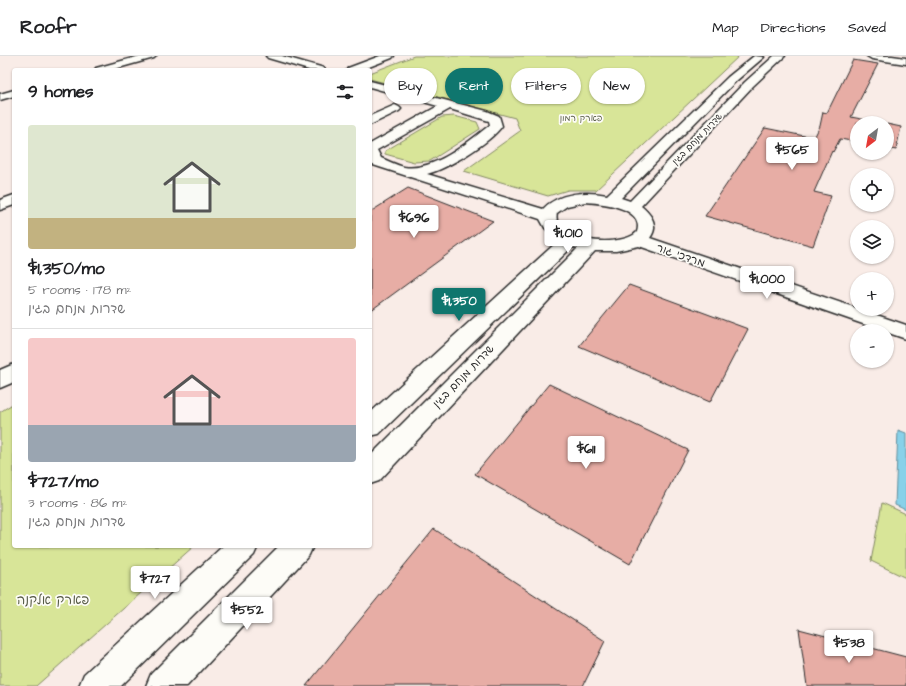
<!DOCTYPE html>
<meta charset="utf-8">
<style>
:root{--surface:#fff;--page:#f2f2f2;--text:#202124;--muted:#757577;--line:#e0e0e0;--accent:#0f766e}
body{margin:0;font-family:"Architects Daughter","Playpen Sans Hebrew",sans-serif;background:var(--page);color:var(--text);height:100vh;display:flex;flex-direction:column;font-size:15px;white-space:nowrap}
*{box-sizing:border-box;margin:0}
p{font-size:13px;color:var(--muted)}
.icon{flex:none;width:22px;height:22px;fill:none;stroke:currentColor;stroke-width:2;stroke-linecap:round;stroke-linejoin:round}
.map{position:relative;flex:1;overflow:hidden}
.drawer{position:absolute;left:12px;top:12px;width:360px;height:480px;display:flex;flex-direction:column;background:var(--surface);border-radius:4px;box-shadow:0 1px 3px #0004}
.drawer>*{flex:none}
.hud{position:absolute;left:384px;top:12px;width:380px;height:36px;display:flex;gap:8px}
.needle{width:26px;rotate:211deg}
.fabs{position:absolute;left:850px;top:60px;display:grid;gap:8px}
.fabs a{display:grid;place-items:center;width:44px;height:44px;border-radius:50%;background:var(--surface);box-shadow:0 1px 3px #0004;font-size:20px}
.price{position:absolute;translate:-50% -34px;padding:0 9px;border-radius:4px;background:#fff;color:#222;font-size:13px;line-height:26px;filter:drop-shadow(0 1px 2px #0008)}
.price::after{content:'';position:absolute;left:50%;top:24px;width:12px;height:9px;margin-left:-6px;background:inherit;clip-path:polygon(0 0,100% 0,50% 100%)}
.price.current{background:var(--accent);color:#fff}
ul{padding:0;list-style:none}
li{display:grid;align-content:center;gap:8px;height:212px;padding:0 16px}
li+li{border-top:1px solid var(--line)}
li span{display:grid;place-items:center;height:124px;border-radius:4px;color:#555}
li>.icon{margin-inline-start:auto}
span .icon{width:72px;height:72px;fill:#fffc;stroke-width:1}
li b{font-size:17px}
h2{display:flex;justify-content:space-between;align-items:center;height:48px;padding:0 16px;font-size:17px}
.chip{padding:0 14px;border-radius:18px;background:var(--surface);box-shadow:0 1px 3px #0004;font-size:14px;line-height:36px}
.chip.current{background:var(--accent);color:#fff}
header{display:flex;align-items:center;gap:24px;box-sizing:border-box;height:56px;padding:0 20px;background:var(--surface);border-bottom:1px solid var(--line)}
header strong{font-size:19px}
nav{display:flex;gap:22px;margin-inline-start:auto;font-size:14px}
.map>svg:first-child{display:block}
</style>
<header>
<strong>Roofr</strong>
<nav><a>Map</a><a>Directions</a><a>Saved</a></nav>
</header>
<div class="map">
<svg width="906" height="630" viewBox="0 0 906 630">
<rect width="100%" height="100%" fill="#f9ece7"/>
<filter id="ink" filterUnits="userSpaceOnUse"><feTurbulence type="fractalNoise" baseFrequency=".025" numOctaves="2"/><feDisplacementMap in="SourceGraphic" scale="8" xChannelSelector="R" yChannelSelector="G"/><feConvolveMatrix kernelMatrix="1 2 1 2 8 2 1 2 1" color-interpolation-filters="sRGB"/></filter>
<g filter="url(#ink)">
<path fill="#d8e598" stroke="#828862" d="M 414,0 L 739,0 L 596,134 L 568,134 L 548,140 L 464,115 L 520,75 L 515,62 L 370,23 L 370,17 Z
M 454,60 L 477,66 L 480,73 L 430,105 L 414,106 L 385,98 L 385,95 L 442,61 Z
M 14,347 L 14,490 L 194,490 L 36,630 L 0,630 L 0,356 Z
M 882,447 L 906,458 L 906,522 L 871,505 Z"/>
<path fill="#88d1e9" stroke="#638f9d" d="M 898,374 L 906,377 L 906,454 L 895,449 Z"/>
<path fill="#e7ada5" stroke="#2b2b2b" d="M 853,4 L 878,8 L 851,61 L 882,67 L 857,67 L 857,86 L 840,83 L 833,96 L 832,95 L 814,136 L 831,140 L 813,190 L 705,160 L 765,72 L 814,82 L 820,70 L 823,56 L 827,57 Z
M 887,68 L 901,71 L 896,94 L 887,92 Z
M 408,132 L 493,165 L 370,255 L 370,156 Z
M 629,229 L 748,273 L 710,346 L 579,290 Z
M 549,328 L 688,394 L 630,508 L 475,418 Z
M 434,473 L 605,585 L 583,630 L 306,630 Z
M 799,573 L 906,601 L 906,630 L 807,630 Z"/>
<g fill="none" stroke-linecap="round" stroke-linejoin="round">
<defs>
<path id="minor" d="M 140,0 L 156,0 L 154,2 L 111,14 L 95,14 L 96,12 Z
M 266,0 L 282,0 L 324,12 L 325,14 L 309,14 L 268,2 Z
M 380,0 L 394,0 L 392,2 L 361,14 L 347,14 L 348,12 Z
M 754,0 L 764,1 L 736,25 L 621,142 L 630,145 L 745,26 L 774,0 L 785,0 L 753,30 L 641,150 C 652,159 659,170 650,182 L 906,269 L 906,283 L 639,190 L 616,195 L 595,195 L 379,425 L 370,428 L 370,400 L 578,192 L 572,191 L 379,378 L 370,380 L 370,357 L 558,185 L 545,172 L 540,163 L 370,108 L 370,88 L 438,50 L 370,31 L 370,25 L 487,55 L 499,60 L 502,70 C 490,87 447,113 427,118 L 543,153 C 559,136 586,135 607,139 L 728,21 ZM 450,53 L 489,65 L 490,69 C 468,86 434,116 404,111 C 396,109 389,105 381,102 L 377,94 ZM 585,146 C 601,147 645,151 637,176 C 621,193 550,186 557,157 L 567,150 Z
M 867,0 L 892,0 L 906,2 L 906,8 L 872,3 Z
M 14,34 L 14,40 L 0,44 L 0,38 Z
M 395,49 L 399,51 L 401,53 L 399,55 L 370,69 L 370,60 Z
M 14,139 L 14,149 L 0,154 L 0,144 Z
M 14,308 L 14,326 L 0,332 L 0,314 Z
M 223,490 L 258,490 L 254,499 L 121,630 L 79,630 L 84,618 Z
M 279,490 L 313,490 L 309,499 L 187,630 L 146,630 L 151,618 Z"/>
</defs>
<use href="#minor" stroke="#2b2b2b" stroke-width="3"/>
<use href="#minor" fill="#fdfcf7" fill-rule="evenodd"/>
</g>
</g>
<g text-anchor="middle" stroke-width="3.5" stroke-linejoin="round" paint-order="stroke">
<g font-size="9" fill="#565a46" stroke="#fdfcf7">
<text x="581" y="65">פארק רמון</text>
</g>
<g font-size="9" fill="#2b2b2b" stroke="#fdfcf7">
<text transform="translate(697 83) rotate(-46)" y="3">שדרות מנחם בגין</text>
</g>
<g font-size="11" fill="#2b2b2b" stroke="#fdfcf7">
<text transform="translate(681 199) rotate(19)" y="4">מרדכי גור</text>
<text transform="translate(463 320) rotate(-46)" y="4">שדרות מנחם בגין</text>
</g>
<g font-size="13" fill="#565a46" stroke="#fdfcf7">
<text x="53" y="548">פארק אלקנה</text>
</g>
</g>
</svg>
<div class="fabs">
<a><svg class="needle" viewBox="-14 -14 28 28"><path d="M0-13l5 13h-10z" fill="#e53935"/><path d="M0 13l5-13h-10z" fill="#757577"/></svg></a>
<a><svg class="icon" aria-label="locate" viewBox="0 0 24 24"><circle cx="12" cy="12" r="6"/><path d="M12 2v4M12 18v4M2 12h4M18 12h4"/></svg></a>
<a><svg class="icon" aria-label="layers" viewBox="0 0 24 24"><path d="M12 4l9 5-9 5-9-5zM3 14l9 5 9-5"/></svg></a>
<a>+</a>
<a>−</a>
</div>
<b class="price" style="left:792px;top:115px">$565</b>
<b class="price" style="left:414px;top:183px">$696</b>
<b class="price" style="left:568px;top:198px">$1,010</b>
<b class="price" style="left:767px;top:244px">$1,000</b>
<b class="price current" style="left:459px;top:266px">$1,350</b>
<b class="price" style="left:586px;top:414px">$611</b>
<b class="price" style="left:155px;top:544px">$727</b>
<b class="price" style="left:247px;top:575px">$552</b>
<b class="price" style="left:849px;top:608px">$538</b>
<div class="hud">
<a class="chip">Buy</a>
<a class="chip current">Rent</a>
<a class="chip">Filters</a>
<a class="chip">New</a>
</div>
<section class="drawer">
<h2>9 homes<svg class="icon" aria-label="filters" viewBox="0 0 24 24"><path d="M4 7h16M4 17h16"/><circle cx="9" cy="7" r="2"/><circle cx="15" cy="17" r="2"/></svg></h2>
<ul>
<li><span style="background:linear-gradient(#dfe7d0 75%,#c2b280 0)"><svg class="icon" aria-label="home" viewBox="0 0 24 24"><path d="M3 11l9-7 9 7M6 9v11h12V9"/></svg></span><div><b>$1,350/mo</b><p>5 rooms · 178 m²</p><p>שדרות מנחם בגין</p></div></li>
<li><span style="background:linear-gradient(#f6c9c9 70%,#9aa5b1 0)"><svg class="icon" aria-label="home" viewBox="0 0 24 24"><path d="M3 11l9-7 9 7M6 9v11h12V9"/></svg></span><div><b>$727/mo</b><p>3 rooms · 86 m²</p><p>שדרות מנחם בגין</p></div></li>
</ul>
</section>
</div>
